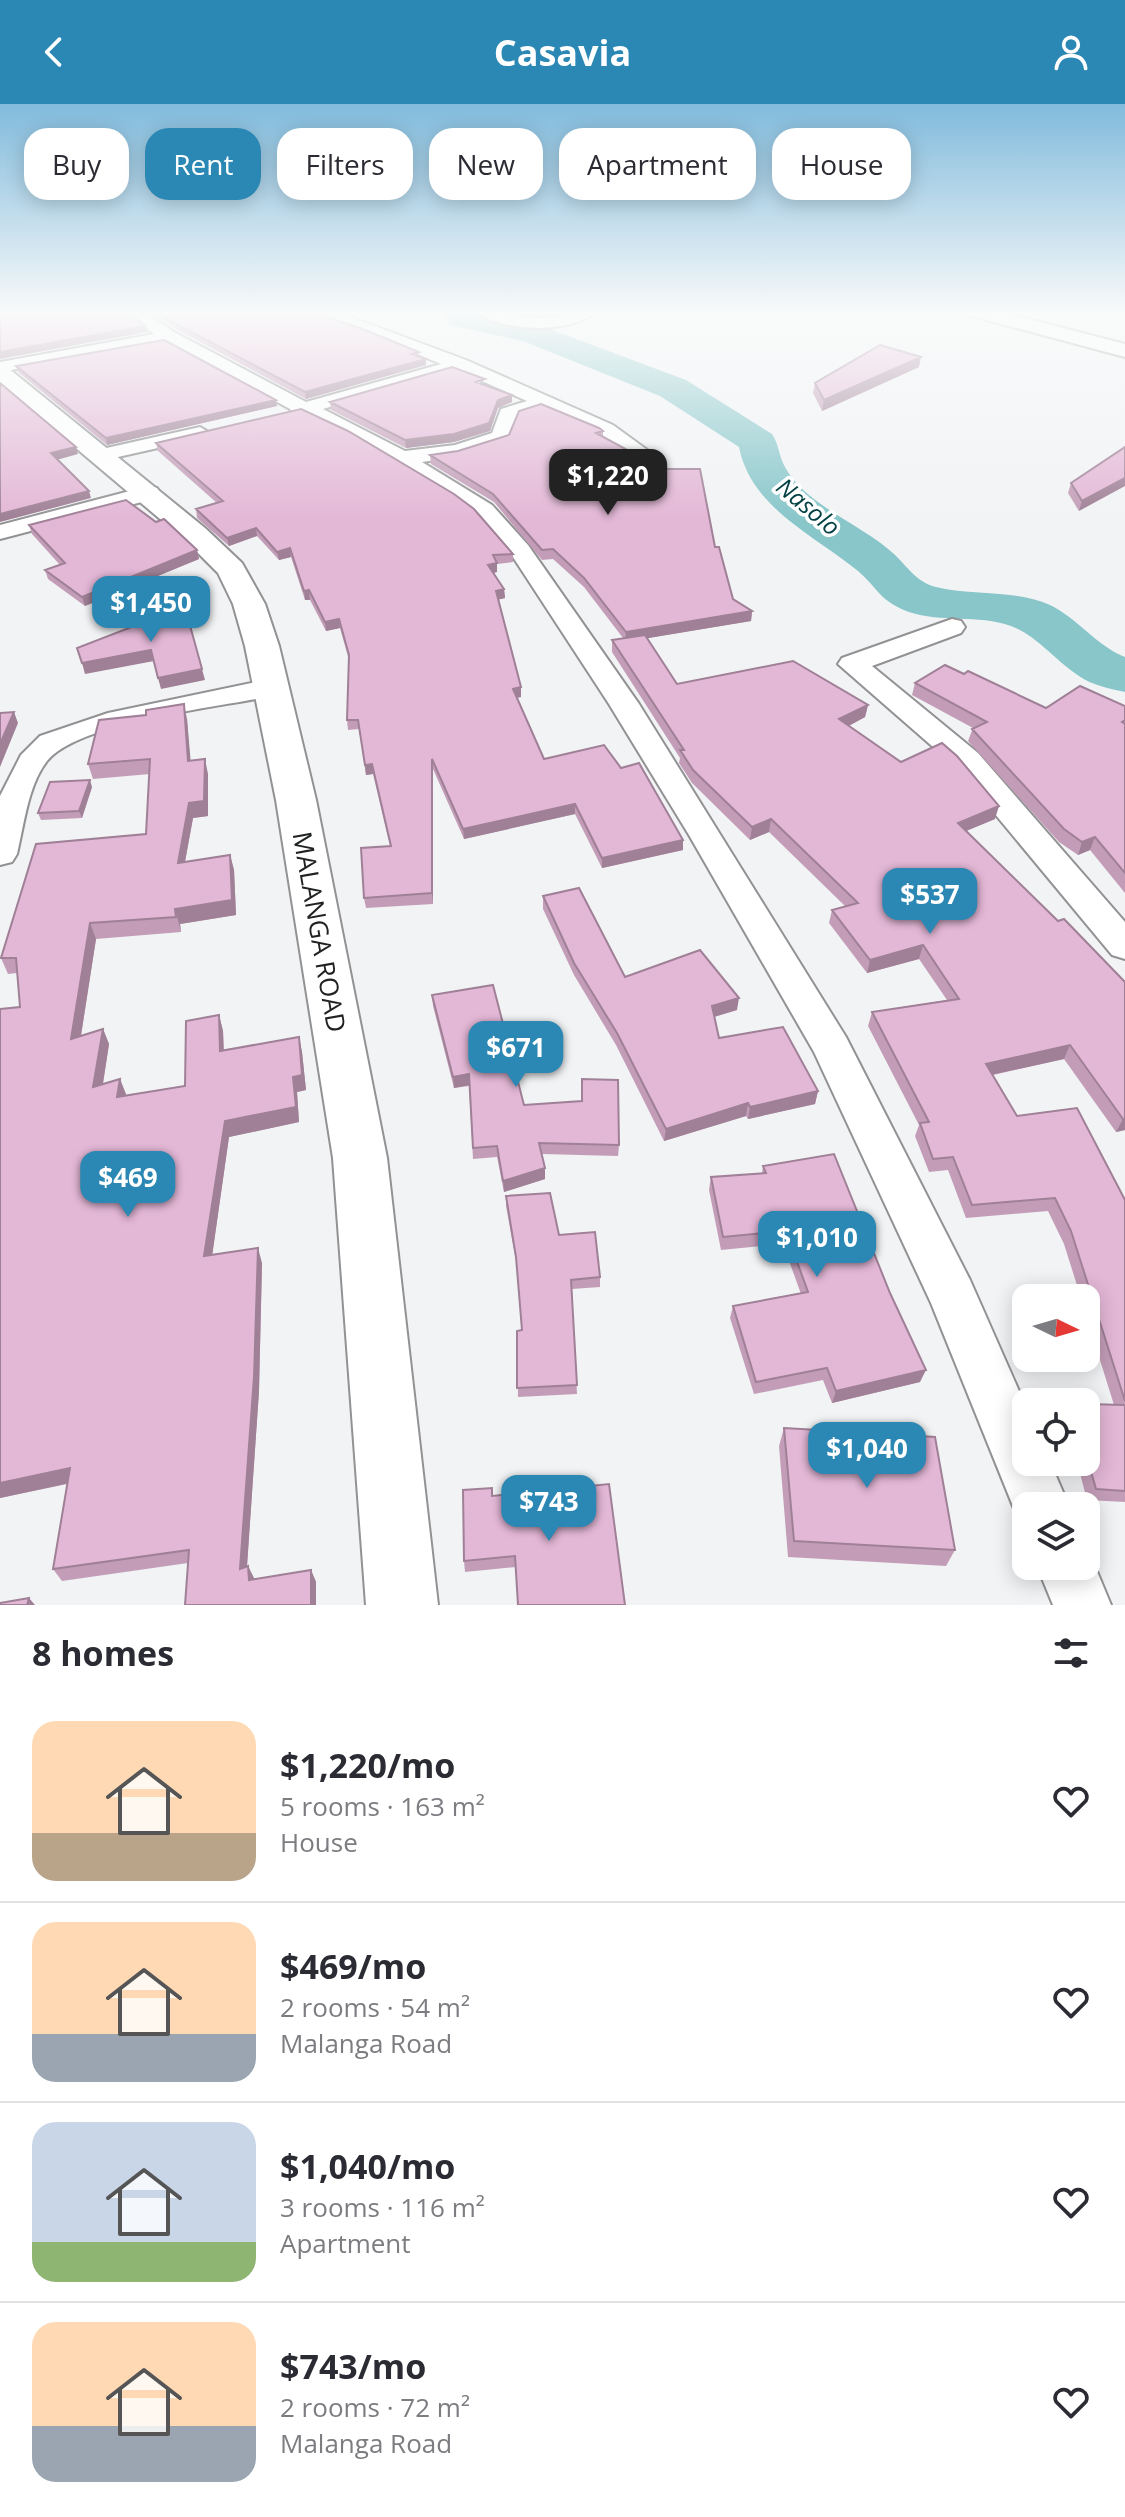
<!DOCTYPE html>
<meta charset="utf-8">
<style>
:root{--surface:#fff;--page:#f7f7f7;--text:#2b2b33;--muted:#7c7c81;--line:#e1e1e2;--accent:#2b87b3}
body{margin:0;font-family:"Open Sans",sans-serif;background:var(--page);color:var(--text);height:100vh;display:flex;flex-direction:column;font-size:30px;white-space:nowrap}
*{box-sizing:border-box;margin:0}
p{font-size:26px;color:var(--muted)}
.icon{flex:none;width:44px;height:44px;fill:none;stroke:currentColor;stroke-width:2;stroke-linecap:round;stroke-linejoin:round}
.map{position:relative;height:1501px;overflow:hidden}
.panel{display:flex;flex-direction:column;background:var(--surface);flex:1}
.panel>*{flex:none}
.top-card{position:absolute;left:24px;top:24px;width:1078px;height:72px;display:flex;gap:16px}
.needle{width:52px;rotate:95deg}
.fabs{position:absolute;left:1012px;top:1180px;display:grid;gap:16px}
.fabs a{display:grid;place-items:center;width:88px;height:88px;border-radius:16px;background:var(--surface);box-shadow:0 4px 20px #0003;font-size:40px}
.price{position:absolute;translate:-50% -68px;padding:0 18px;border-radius:16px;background:var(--accent);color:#fff;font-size:26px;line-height:52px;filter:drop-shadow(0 2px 4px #0008)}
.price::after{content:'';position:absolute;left:50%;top:48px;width:24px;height:18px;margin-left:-12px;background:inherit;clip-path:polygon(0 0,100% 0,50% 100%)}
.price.current{background:#222;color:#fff}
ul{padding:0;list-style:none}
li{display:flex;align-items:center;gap:24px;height:200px;padding:0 32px}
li+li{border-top:2px solid var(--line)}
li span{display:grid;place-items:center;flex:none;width:224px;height:160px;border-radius:24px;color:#555}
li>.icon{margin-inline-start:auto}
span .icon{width:96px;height:96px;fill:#fffc;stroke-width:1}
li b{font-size:34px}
h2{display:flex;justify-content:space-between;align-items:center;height:96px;padding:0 32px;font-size:34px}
.chip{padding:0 28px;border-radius:24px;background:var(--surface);box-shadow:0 4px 20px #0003;font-size:28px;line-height:72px}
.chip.current{background:var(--accent);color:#fff}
header{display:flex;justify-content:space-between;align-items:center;height:104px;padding:0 32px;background:var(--accent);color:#fff;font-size:36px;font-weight:700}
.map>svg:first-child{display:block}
</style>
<header><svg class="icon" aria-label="back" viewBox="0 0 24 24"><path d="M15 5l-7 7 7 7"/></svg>Casavia<svg class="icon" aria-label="person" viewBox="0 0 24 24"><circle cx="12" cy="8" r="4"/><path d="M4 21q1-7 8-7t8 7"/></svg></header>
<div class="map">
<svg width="1125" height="1501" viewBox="0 0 1125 1501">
<rect width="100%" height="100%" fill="#f2f3f5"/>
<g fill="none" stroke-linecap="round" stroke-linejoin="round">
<path fill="#88c6ca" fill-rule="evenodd" d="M 441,207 L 473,207 L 544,223 L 686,276 L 772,330 C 779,340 779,353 785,363 C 805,401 863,421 894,450 C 908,463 916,478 936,483 C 970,492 1015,485 1050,501 C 1077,514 1097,542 1125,553 L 1125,588 C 1110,585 1092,581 1079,572 C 1057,558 1036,531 1011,522 C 978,510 941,519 909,508 C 879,497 878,484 858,467 C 814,431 751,404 739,343 L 660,292 L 523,237 L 450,221 Z"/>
<defs>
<path id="minor" d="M 124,207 L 143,207 L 174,228 L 306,298 L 441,260 L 326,212 L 328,209 L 340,209 L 466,256 L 613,321 L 657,353 L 660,357 L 657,361 L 643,361 L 599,329 L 544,304 L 517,313 L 508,337 L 458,353 L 422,358 L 492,401 L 528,441 L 639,600 L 846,933 L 970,1176 L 1026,1303 L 1026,1358 L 1050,1358 L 1069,1402 L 1026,1402 L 1026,1424 L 1021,1422 L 931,1199 L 814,948 L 689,731 L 609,600 L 511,450 L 476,411 L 350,332 L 303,311 L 292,310 L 290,305 L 166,238 L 0,268 L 0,258 L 154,230 ZM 457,266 L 527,297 L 501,305 L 492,329 L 455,341 L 405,347 L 323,305 Z
M 477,207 C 499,207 519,214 540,214 C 560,214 577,207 597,207 C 573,230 501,229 477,207 Z
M 200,323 L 210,329 L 207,333 L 100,357 L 90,351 L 93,347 Z
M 149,382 L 157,384 L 160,389 L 157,394 L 0,435 L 0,421 Z
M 952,515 L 961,517 L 965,523 L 961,529 L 872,562 L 978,649 L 1125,818 L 1125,855 L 1112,851 L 956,663 L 838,560 L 842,554 Z
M 270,575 L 280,578 L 284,584 L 280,590 C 226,603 81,616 47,657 C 28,681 24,721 17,750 L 12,758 L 0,761 L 0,692 L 21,651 L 40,632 L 108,609 Z
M 1086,1441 L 1111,1501 L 1053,1501 L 1037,1462 L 1086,1462 Z"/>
<path id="tertiary" d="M 965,207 L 998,207 L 1125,240 L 1125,253 L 968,211 Z
M 0,262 L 8,264 L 205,424 L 242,459 L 265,500 L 279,542 L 316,696 L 387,1054 L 438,1501 L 366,1501 L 333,1054 L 276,696 L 245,542 L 233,500 L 218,469 L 185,436 L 0,280 Z"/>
</defs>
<use href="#minor" stroke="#929294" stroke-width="4"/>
<use href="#tertiary" stroke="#929294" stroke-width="4"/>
<use href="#minor" fill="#fff" fill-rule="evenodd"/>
<use href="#tertiary" fill="#fff" fill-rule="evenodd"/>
</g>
<path fill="#c39db8" d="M 149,207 L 310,207 L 419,248 L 419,252 L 426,255 L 426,261 L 306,295 L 176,225 Z
M 16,262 L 276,296 L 277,302 L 107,341 L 18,268 Z
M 919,263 L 822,307 L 813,289 L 815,279 Z
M 485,281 L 512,298 L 498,304 L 490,327 L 454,338 L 406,344 L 331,306 L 330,298 Z
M 603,327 L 603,333 L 715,443 L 733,495 L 752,507 L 751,517 L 647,534 L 677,580 L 868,601 L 865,613 L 849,622 L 901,658 L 995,715 L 966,727 L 1058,817 L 1125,878 L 1125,1026 L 1116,1028 L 1064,955 L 993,971 L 1017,1012 L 1125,1096 L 1125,1398 L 1087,1396 L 1077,1358 L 1086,1358 L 1086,1300 L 1114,1301 L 1086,1211 L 1086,1194 L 1081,1194 L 1064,1140 L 1048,1107 L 966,1114 L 948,1066 L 929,1068 L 915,1032 L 919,1021 L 868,922 L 872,908 L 947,896 L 919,855 L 867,869 L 829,819 L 832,806 L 845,802 L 769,728 L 750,736 L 692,679 L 679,659 L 680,654 L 612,548 L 612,536 L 623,534 L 584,483 L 553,455 L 542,456 L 494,398 L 431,360 L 430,351 Z
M 156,339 L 513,450 L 513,458 L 497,460 L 497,468 L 494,469 L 504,485 L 505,494 L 499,495 L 521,593 L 517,594 L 544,655 L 621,664 L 683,736 L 683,746 L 602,764 L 575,710 L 464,735 L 433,665 L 433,800 L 366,804 L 364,794 L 390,742 L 373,670 L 366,671 L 359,625 L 348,626 L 347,616 L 349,556 L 340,524 L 326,527 L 310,496 L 305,496 L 291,453 L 279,456 L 257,432 L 229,442 L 197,414 L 196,405 L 217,399 L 158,347 Z
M 1125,343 L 1079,407 L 1068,389 L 1071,379 Z
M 156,418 L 197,446 L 199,455 L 85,502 L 48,475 L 45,466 L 60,461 L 32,430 L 29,421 Z
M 964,570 L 1046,604 L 1125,602 L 1125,789 L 1090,746 L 1078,751 L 1059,738 L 968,637 L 973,624 L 912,591 L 915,579 Z
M 187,615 L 190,657 L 208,670 L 208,712 L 193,714 L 185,758 L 230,751 L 234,766 L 236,811 L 180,820 L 181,828 L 96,835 L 81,932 L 103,925 L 109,940 L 103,980 L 120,975 L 126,992 L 185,982 L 219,911 L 223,927 L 224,946 L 299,933 L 302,948 L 306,986 L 297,988 L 299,1018 L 229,1033 L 212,1151 L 262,1159 L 259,1287 L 247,1462 L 248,1462 L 254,1475 L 311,1466 L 316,1478 L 316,1501 L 188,1459 L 62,1477 L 53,1465 L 67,1380 L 0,1394 L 0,905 L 20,903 L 17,869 L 8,870 L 1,854 L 146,730 L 150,670 L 93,675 L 88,660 Z
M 92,683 L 82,714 L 41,716 L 38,709 Z
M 543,792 L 625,873 L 737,906 L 714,913 L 719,934 L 818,987 L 815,1000 L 748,1015 L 746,1012 L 664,1037 L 616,941 L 574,871 L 543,805 Z
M 432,891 L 524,1001 L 619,1041 L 618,1052 L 542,1050 L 545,1075 L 504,1088 L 497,1053 L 473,1055 L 469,982 L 454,984 L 433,902 Z
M 763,1062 L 920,1278 L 832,1299 L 823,1276 L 754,1290 L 730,1214 L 733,1202 L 801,1190 L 783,1140 L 721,1146 L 709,1086 L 711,1073 L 762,1069 Z
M 506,1092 L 559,1131 L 600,1173 L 600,1183 L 572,1185 L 577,1290 L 518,1293 L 517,1227 L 522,1226 L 517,1163 L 506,1102 Z
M 784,1324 L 955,1446 L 946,1462 L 788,1453 L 779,1342 Z
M 609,1380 L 516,1463 L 465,1468 L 464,1457 L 493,1392 Z"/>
<path fill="#9f8096" d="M 145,222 L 147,228 L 0,255 L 0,248 Z
M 921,253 L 919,263 L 822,307 L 824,296 Z
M 426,255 L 426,261 L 306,295 L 305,288 Z
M 512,291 L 512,298 L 498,304 L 490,327 L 454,338 L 406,344 L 405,336 Z
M 276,296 L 277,302 L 107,341 L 106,334 Z
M 76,343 L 78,350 L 53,357 L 51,349 Z
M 1125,374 L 1125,382 L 1079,407 L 1082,397 Z
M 89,387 L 91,394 L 0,418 L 0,410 Z
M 256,424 L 257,432 L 229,442 L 227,434 Z
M 290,444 L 291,453 L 279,456 L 277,448 Z
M 197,446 L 199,455 L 85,502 L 82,493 Z
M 497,459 L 497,468 L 488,470 L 488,461 Z
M 504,485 L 505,494 L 497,496 L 496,487 Z
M 309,486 L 310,496 L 305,496 L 304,487 Z
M 752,507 L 751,517 L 625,538 L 626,528 Z
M 339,515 L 340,524 L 326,527 L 325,518 Z
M 151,546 L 154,557 L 85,570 L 82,559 Z
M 202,565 L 205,576 L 161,585 L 158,574 Z
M 521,583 L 521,593 L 513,594 L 513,585 Z
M 184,600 L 187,615 L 192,672 L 188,657 Z
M 868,601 L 865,613 L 837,628 L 839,615 Z
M 14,608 L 18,619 L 0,663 L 0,640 Z
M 205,655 L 208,670 L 208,712 L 193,714 L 182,774 L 178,759 L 189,699 Z
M 432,655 L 433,665 L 433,800 L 432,789 Z
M 372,660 L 373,670 L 366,671 L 365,661 Z
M 90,676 L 92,683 L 82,714 L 79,707 Z
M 575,700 L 575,710 L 464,735 L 463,725 Z
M 999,702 L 995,715 L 954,732 L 958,719 Z
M 771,715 L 769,728 L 750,736 L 752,723 Z
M 1095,733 L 1090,746 L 1078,751 L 1082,738 Z
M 683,736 L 683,746 L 602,764 L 602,754 Z
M 230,751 L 234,766 L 236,811 L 180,820 L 181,828 L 175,805 Z
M 90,819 L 96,835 L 78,950 L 71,935 Z
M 923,841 L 919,855 L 867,869 L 870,856 Z
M 739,894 L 737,906 L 710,914 L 712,902 Z
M 219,911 L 223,927 L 224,963 L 220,947 Z
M 103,925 L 109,940 L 100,998 L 93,983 Z
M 299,933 L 302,948 L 306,986 L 297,988 L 299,1018 L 229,1033 L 210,1167 L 204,1152 L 225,1017 L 293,973 Z
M 1070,941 L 1064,955 L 981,973 L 986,960 Z
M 469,970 L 470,981 L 454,984 L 453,973 Z
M 120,975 L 126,990 L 123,1009 L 117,993 Z
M 818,987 L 815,1000 L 748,1015 L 750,1003 Z
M 748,999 L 746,1012 L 664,1037 L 666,1025 Z
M 1123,1015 L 1125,1015 L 1125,1026 L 1116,1028 Z
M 545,1064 L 545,1075 L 504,1088 L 503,1077 Z
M 258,1144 L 262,1159 L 259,1287 L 246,1477 L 240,1465 Z
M 926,1266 L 920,1278 L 832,1299 L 836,1287 Z
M 70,1364 L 79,1377 L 0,1394 L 0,1379 Z
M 248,1462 L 254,1474 L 255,1488 L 249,1476 Z
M 311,1466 L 316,1478 L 316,1501 L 311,1501 Z
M 29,1494 L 35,1501 L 27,1501 Z"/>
<path fill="#e3b7d6" stroke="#9f8096" stroke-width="2" d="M 0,207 L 126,207 L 145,222 L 0,248 Z
M 156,207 L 310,207 L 365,226 L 419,248 L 412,250 L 426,255 L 305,288 L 174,219 Z
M 164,236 L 276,296 L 106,334 L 16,262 Z
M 880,241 L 921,253 L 824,296 L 815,279 Z
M 452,263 L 485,275 L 476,278 L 512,291 L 498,296 L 489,319 L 454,330 L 405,336 L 330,298 Z
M 0,279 L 76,343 L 51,349 L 89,387 L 0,410 Z
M 541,300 L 599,324 L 603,327 L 596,329 L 662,365 L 700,365 L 715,443 L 719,443 L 733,495 L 752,507 L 626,528 L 584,474 L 553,445 L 542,446 L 493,390 L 430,351 L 458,347 L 509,331 L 519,307 Z
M 301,305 L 348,327 L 454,390 L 474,405 L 513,450 L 493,451 L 497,459 L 488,461 L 504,485 L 496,487 L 521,583 L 513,585 L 544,655 L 604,641 L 621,664 L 639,659 L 683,736 L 602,754 L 575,700 L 463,725 L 432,655 L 432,789 L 364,794 L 361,744 L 391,742 L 372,660 L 365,661 L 358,616 L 347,616 L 349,551 L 339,515 L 325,518 L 309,486 L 304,487 L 290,444 L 277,448 L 256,424 L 227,434 L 196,405 L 223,397 L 156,339 Z
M 1125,343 L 1125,374 L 1082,397 L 1071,379 Z
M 126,396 L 156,418 L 164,415 L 197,446 L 82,493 L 45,466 L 65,459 L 29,421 Z
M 186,507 L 202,565 L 158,574 L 151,546 L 82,559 L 77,544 L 129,524 L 121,518 Z
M 645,531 L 677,580 L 793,557 L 868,601 L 839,615 L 901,658 L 942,639 L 957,652 L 999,702 L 958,719 L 1058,817 L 1064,815 L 1125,878 L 1125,1015 L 1123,1015 L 1070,941 L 986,960 L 1017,1012 L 1077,1004 L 1125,1096 L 1125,1297 L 1071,1127 L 1055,1094 L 972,1101 L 953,1053 L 933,1055 L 920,1019 L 929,1018 L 872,908 L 959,895 L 923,841 L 870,856 L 832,806 L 858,799 L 771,715 L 752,723 L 693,666 L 680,646 L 684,646 L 612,536 Z
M 945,561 L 964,570 L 968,567 L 1046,604 L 1080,582 L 1125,602 L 1125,616 L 1122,618 L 1125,620 L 1125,769 L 1095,733 L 1082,738 L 1064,725 L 972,625 L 987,618 L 915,579 Z
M 184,600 L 188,657 L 205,655 L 204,697 L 189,699 L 178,759 L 230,751 L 232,796 L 175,805 L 176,813 L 90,819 L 71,935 L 103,925 L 93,983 L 120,975 L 117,993 L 185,982 L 186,917 L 219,911 L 220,947 L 299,933 L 302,971 L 293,973 L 296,1003 L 225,1017 L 204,1152 L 258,1144 L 254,1273 L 240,1465 L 248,1462 L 249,1476 L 311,1466 L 311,1501 L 185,1501 L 189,1446 L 53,1465 L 70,1364 L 0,1379 L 0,905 L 20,903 L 16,854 L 1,854 L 36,740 L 146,730 L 150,655 L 88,660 L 99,616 L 146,611 L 146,606 Z
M 14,608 L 0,640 L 0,609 Z
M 90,676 L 79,707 L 38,709 L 50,678 Z
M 579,784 L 625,873 L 700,846 L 739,894 L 712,902 L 719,934 L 783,923 L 818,987 L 750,1003 L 748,999 L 666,1025 L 617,929 L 574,859 L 543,792 Z
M 493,881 L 524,1001 L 582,997 L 582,975 L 618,976 L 619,1041 L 539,1039 L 545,1064 L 503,1077 L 497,1042 L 473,1044 L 469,970 L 453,973 L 432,891 Z
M 834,1050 L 890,1189 L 926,1266 L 836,1287 L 827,1264 L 756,1278 L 733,1202 L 808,1188 L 786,1127 L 723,1133 L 711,1073 L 766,1069 L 763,1062 Z
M 550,1089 L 559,1131 L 595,1128 L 600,1173 L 571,1176 L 577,1281 L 517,1284 L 517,1227 L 522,1226 L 516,1153 L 506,1092 Z
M 1086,1300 L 1125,1301 L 1125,1387 L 1096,1385 L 1086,1350 Z
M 784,1324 L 935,1333 L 955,1446 L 794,1437 Z
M 609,1380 L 625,1501 L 518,1501 L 515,1452 L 464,1457 L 463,1386 L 492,1384 L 492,1392 Z
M 29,1494 L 27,1501 L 0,1501 L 0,1499 Z"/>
<linearGradient id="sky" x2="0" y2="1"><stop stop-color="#81bbdc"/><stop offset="0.5" stop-color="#f9fafa"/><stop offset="1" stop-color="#f9fafa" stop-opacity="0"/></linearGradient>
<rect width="1125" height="417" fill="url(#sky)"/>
<g text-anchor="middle" stroke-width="7" stroke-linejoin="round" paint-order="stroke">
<g font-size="24" font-style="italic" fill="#034144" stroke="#fff">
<text transform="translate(808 403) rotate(40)" y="8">Nasolo</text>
</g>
<g font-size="26" fill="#202121" stroke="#fff">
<text transform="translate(319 828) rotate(80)" y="9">MALANGA ROAD</text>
</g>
</g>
</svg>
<div class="fabs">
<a><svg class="needle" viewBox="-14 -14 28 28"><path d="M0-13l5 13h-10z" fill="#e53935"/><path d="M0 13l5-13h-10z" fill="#7c7c81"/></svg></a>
<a><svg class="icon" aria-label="locate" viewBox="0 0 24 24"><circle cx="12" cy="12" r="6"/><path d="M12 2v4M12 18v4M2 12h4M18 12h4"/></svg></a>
<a><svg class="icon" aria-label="layers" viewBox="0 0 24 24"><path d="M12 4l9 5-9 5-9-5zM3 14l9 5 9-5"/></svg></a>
</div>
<b class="price current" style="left:608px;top:413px">$1,220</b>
<b class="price" style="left:151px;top:540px">$1,450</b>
<b class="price" style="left:930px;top:832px">$537</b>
<b class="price" style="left:516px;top:985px">$671</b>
<b class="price" style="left:128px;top:1115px">$469</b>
<b class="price" style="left:817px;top:1175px">$1,010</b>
<b class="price" style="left:867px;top:1386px">$1,040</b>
<b class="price" style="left:549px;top:1439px">$743</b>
<div class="top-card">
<a class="chip">Buy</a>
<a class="chip current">Rent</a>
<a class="chip">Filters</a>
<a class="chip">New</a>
<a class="chip">Apartment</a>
<a class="chip">House</a>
</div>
</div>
<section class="panel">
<h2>8 homes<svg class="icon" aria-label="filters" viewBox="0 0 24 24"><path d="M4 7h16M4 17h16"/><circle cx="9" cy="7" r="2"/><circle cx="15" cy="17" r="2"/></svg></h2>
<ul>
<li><span style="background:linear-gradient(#ffd9b3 70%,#b9a48a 0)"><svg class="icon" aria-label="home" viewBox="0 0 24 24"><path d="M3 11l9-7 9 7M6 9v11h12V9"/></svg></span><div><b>$1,220/mo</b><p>5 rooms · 163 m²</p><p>House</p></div><svg class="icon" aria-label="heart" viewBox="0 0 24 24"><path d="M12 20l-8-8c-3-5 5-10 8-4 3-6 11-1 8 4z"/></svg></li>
<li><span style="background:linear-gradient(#ffd9b3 70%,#9aa5b1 0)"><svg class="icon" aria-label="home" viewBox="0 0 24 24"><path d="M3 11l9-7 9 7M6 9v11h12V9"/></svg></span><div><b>$469/mo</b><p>2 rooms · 54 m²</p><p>Malanga Road</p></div><svg class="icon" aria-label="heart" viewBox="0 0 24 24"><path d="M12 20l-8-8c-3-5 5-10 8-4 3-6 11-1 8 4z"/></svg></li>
<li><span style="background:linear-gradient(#c9d6e8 75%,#8fb573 0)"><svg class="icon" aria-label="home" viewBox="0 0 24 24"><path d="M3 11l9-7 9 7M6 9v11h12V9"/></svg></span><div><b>$1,040/mo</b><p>3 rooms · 116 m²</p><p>Apartment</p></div><svg class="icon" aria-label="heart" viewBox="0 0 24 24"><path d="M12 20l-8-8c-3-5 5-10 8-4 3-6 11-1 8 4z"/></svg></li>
<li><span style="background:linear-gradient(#ffd9b3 65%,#9aa5b1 0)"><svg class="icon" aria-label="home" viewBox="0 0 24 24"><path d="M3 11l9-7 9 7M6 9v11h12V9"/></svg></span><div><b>$743/mo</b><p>2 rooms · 72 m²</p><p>Malanga Road</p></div><svg class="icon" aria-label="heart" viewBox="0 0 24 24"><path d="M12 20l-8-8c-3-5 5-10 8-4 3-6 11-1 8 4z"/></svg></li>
</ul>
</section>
